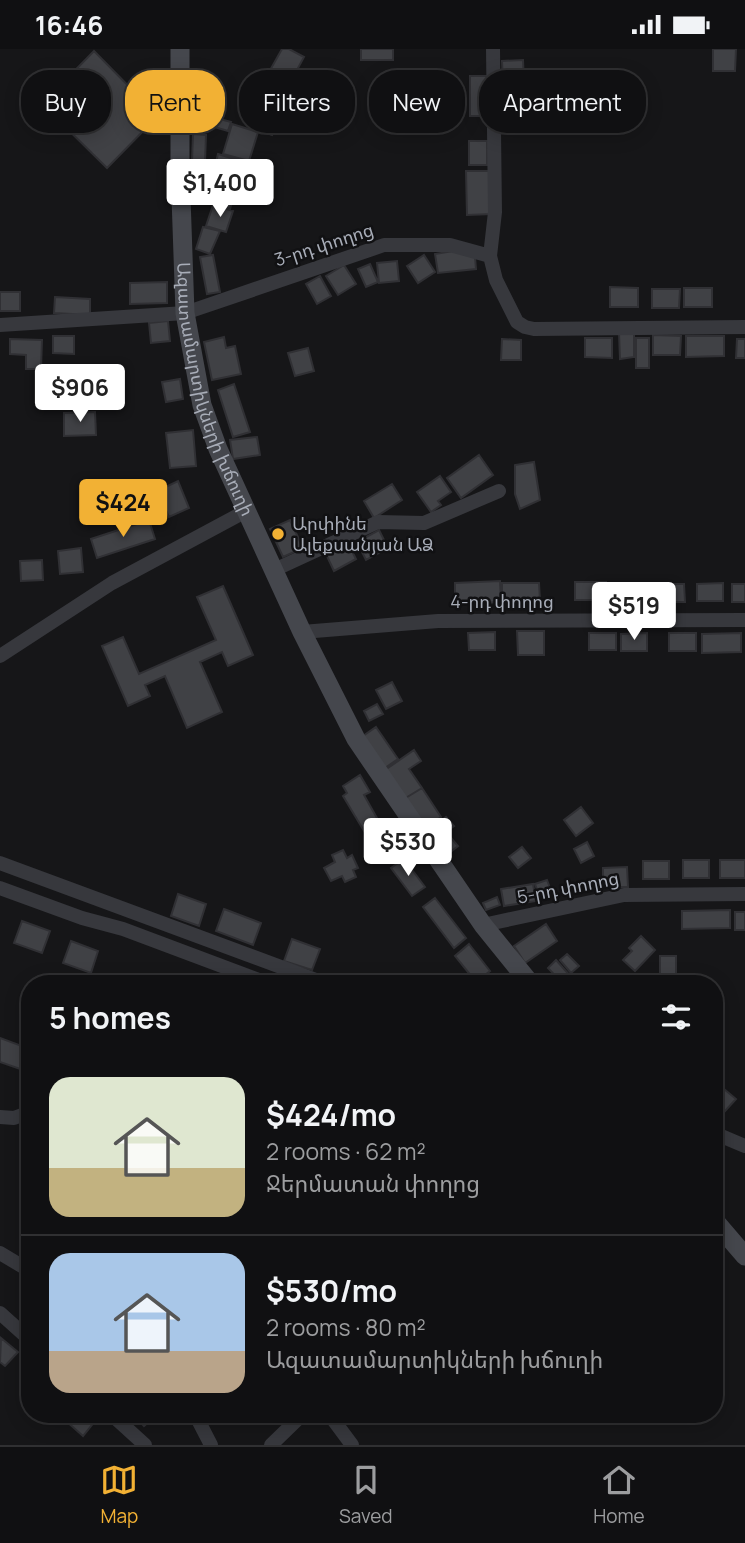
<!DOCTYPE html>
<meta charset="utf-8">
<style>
:root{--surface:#101012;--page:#1e1e20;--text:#f1f3f6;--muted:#9c9d9f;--line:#303032;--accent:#f2b134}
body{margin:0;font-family:Manrope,"Noto Sans Armenian",sans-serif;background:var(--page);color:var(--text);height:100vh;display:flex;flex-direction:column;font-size:26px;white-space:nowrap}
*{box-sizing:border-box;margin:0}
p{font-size:23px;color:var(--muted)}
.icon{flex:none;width:38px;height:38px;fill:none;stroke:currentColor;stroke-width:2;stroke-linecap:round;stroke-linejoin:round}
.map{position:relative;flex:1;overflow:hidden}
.sheet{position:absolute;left:21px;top:926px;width:702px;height:448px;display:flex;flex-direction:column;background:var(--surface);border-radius:28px;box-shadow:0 4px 18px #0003,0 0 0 2px var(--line)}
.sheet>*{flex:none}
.top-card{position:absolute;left:21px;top:21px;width:704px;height:63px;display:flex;gap:14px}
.price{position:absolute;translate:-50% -60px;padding:0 16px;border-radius:7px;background:#fff;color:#222;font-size:23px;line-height:46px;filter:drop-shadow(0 2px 4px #0008)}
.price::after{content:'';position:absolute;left:50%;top:42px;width:21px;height:16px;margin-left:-10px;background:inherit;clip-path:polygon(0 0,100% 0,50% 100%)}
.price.selected{background:var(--accent);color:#111}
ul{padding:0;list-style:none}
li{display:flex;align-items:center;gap:21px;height:175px;padding:0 28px}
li+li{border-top:2px solid var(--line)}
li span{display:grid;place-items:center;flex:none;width:196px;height:140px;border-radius:21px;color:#555}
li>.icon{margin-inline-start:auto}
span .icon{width:84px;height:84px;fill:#fffc;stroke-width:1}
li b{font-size:30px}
h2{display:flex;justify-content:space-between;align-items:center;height:84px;padding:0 28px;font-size:30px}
.chip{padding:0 24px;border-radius:28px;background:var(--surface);box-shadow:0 4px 18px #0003,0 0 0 2px var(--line);font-size:24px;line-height:63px}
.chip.selected{background:var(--accent);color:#111}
.status{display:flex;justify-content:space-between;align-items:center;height:49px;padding:0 35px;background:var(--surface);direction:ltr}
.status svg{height:19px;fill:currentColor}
.dock{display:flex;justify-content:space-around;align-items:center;height:98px;border-top:2px solid var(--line);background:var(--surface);font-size:19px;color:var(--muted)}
.dock a{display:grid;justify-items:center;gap:4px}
.dock .selected{color:var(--accent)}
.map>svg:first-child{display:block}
</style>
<div class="status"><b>16:46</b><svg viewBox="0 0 49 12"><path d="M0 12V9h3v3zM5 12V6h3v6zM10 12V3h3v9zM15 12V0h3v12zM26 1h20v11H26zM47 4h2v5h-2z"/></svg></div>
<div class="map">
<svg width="745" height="1396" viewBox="0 0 745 1396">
<rect width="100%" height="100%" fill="#161618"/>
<path fill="#404145" stroke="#303034" stroke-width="2" d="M 282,0 L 289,0 L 304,8 L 290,34 L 269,23 Z
M 361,0 L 393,0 L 393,11 L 361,11 Z
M 713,0 L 736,0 L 735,22 L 713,22 Z
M 94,2 L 158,67 L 107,119 L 42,55 Z
M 523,11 L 524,33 L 503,34 L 502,12 Z
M 272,25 L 284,31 L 271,54 L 259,48 Z
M 470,27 L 488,27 L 489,67 L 470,67 Z
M 261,52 L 280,59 L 272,86 L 252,79 Z
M 198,59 L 210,63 L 209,67 L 231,73 L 228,82 L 194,72 Z
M 232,75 L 258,83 L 249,112 L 223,105 Z
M 193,85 L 206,86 L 205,113 L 192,112 Z
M 469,92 L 487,92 L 487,116 L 469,116 Z
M 218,105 L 244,113 L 230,160 L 216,156 L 228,121 L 215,117 Z
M 466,122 L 491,122 L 492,165 L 467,166 Z
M 213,156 L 233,162 L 226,183 L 206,177 Z
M 203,178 L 220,182 L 210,205 L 196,200 Z
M 453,202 L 475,208 L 476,220 L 438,224 L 435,205 Z
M 213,206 L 220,243 L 207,245 L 200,208 Z
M 424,206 L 435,223 L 418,234 L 407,217 Z
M 397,212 L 399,232 L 379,234 L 377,214 Z
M 370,215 L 378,233 L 366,238 L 358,220 Z
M 344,216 L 356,235 L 338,246 L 326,227 Z
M 320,227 L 331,247 L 317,255 L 306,235 Z
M 167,233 L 167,254 L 130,255 L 130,234 Z
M 610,238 L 638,239 L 638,258 L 610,258 Z
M 684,239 L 712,239 L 712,258 L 684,258 Z
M 652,240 L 680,240 L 679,259 L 652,259 Z
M 0,243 L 20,243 L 20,262 L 0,262 Z
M 55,248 L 90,250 L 90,266 L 54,264 Z
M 168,272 L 170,292 L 151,294 L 149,274 Z
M 634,283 L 634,308 L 620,310 L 619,284 Z
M 653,286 L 681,287 L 680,306 L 653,306 Z
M 53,287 L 74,287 L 74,305 L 53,304 Z
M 686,287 L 724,287 L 724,307 L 686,308 Z
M 224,288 L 226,299 L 235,297 L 241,325 L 212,331 L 204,293 Z
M 585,289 L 612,289 L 612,309 L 585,308 Z
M 636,289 L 649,289 L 649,319 L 636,319 Z
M 10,290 L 42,291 L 41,320 L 26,320 L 26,306 L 10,305 Z
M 502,290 L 521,291 L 521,311 L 501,311 Z
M 737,290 L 745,290 L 745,309 L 736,309 Z
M 308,299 L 314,322 L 295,327 L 288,304 Z
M 180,330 L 183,350 L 166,353 L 162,333 Z
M 234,335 L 250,383 L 233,388 L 218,341 Z
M 95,363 L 96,386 L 64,387 L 64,364 Z
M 193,381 L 196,417 L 170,419 L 166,384 Z
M 257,388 L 260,406 L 233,410 L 230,391 Z
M 479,406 L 493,426 L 461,449 L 447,429 Z
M 534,413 L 540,451 L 520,460 L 515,445 L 515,416 Z
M 440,427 L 451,443 L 438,452 L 441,456 L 431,463 L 417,443 Z
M 178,432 L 189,459 L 169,468 L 157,442 Z
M 392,435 L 402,451 L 374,469 L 364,452 Z
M 149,471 L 155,490 L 97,509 L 91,490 Z
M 290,471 L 303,499 L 283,508 L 270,480 Z
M 379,481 L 388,499 L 366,511 L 357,493 Z
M 347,492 L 356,510 L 334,522 L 325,503 Z
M 81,499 L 83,523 L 60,525 L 58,502 Z
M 42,511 L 43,531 L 21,532 L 20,512 Z
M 500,532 L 501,553 L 455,555 L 455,534 Z
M 575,533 L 606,533 L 606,551 L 575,551 Z
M 502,534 L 539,534 L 540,551 L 502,552 Z
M 614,534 L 651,535 L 651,553 L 614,552 Z
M 723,534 L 723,552 L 697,552 L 697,535 Z
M 658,535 L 684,535 L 685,553 L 658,553 Z
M 732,535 L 745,535 L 745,553 L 732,553 Z
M 223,537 L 253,606 L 228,617 L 222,603 L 200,613 L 222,663 L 187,679 L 165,627 L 145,636 L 150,647 L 128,657 L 102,597 L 123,588 L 139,625 L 216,591 L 197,548 Z
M 517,582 L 544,582 L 544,606 L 518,606 Z
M 495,583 L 495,601 L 469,601 L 468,584 Z
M 589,584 L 616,584 L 616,601 L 589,601 Z
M 647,584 L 647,602 L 621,602 L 621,585 Z
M 669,584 L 696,584 L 696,602 L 669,602 Z
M 741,584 L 741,603 L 702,604 L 702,585 Z
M 392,633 L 402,652 L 386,660 L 376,641 Z
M 377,655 L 383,665 L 369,672 L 364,662 Z
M 376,678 L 398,710 L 385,719 L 363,687 Z
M 414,701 L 421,712 L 409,720 L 422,739 L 404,750 L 385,721 Z
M 360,726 L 370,743 L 364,746 L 382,778 L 367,787 L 343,747 L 347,744 L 343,737 Z
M 422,739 L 441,768 L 424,780 L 404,750 Z
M 581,758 L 593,774 L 576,787 L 564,771 Z
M 446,768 L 454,777 L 446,783 L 458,797 L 444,808 L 425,785 Z
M 587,793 L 594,807 L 581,814 L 574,800 Z
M 522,798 L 531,809 L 518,819 L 509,808 Z
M 343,801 L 347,809 L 352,806 L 358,819 L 353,821 L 356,828 L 345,833 L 342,827 L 331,832 L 324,819 L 335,813 L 332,806 Z
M 404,810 L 425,838 L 412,847 L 391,819 Z
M 683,811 L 709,811 L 709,829 L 683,829 Z
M 720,811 L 745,811 L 745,829 L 720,829 Z
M 643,812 L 669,812 L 669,830 L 643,830 Z
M 627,818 L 628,838 L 603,838 L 603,819 Z
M 547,831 L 552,844 L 540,849 L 535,835 Z
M 533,835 L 536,852 L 504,857 L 501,840 Z
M 178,845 L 206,855 L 199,877 L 171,867 Z
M 497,848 L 500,856 L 486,861 L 483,854 Z
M 435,849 L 466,889 L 454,899 L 423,858 Z
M 224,860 L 261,874 L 253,896 L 216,882 Z
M 730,861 L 730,879 L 682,880 L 682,862 Z
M 735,863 L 745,863 L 745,881 L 735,881 Z
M 22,872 L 50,882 L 42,904 L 14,894 Z
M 546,875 L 557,892 L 525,914 L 514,897 Z
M 641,887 L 655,901 L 635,922 L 623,911 L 632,902 L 629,899 Z
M 292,890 L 320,900 L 312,921 L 284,912 Z
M 71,892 L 98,902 L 91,924 L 63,914 Z
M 469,895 L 490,922 L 476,933 L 455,907 Z
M 567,905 L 579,917 L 571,924 L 560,911 Z
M 660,907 L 676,907 L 676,934 L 660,934 Z
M 556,911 L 573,930 L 569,934 L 562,934 L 548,919 Z
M 0,989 L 30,1000 L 23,1021 L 0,1013 Z
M 724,1040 L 736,1050 L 716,1072 L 714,1070 L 714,1051 Z
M 1,1289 L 18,1303 L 5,1317 L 0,1313 Z
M 72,1365 L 87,1365 L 95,1372 L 83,1387 L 66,1372 Z
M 133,1365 L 157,1365 L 144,1377 Z"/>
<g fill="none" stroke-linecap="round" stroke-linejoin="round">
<path stroke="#37383d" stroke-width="14" d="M 493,0 L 495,163 L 490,207 L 496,231 L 517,273 L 525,278 L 534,280 L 745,278
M 0,276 L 185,264 L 384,196 L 450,196 L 490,207
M 274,521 L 378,473 L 424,474 L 499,442
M 302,583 L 438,572 L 745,571
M 0,607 L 112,534 L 246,462
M 0,814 L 324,934
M 0,839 L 82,869 L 123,880 L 267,934
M 483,876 L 624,846 L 745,845
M 0,1068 L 14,1069 L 30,1063
M 714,1084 L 745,1097
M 0,1204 L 30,1222
M 0,1264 L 30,1291
M 111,1365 L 145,1396
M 195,1365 L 211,1396
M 329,1365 L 352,1396
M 271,1396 L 303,1365"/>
<g stroke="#45474d" stroke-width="19">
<path id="s1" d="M 180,0 L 180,119 L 185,264 L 202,356 L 218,400 L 302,583 L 356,690 L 483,876 L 530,934"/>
<path d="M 714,1171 L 745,1207"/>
</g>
</g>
<circle fill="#f2b134" stroke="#111113" stroke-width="2.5" cx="278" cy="485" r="7"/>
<g text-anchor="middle" stroke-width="5" stroke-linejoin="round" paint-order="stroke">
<g font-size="18" fill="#a8adb8" stroke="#111113">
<text transform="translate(324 196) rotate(-18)" y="6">3-րդ փողոց</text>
<text dy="6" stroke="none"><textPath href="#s1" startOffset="345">Ազատամարտիկների խճուղի</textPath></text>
<text x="502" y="559">4-րդ փողոց</text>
<text transform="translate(568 839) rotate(-11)" y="6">5-րդ փողոց</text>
</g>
<g font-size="18" fill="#a8adb8" stroke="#111113" text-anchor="start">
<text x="292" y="481">Արփինե<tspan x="292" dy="21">Ալեքսանյան ԱՁ</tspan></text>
</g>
</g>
</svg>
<b class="price" style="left:220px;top:170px">$1,400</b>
<b class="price" style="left:80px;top:375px">$906</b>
<b class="price selected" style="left:123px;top:490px">$424</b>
<b class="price" style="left:634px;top:593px">$519</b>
<b class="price" style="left:408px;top:829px">$530</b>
<div class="top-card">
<a class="chip">Buy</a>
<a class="chip selected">Rent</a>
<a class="chip">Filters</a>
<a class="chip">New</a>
<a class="chip">Apartment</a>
</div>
<section class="sheet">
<h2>5 homes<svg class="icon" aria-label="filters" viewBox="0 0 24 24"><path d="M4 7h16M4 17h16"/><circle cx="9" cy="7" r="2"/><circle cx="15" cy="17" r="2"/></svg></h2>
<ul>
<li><span style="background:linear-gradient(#dfe7d0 65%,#c2b280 0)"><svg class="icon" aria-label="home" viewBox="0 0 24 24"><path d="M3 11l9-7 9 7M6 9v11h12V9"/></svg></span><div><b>$424/mo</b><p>2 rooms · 62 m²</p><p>Ջերմատան փողոց</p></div></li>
<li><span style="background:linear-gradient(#a9c7e8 70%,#b9a48a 0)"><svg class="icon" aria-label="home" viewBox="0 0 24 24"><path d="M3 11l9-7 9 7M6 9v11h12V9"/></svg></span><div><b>$530/mo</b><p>2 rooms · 80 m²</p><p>Ազատամարտիկների խճուղի</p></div></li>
</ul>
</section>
</div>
<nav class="dock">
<a class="selected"><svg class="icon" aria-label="map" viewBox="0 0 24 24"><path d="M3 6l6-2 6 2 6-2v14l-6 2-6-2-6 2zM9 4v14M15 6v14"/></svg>Map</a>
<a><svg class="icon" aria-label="saved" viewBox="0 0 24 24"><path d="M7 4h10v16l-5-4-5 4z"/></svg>Saved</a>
<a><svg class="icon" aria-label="home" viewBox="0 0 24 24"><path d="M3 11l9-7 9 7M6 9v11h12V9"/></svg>Home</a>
</nav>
